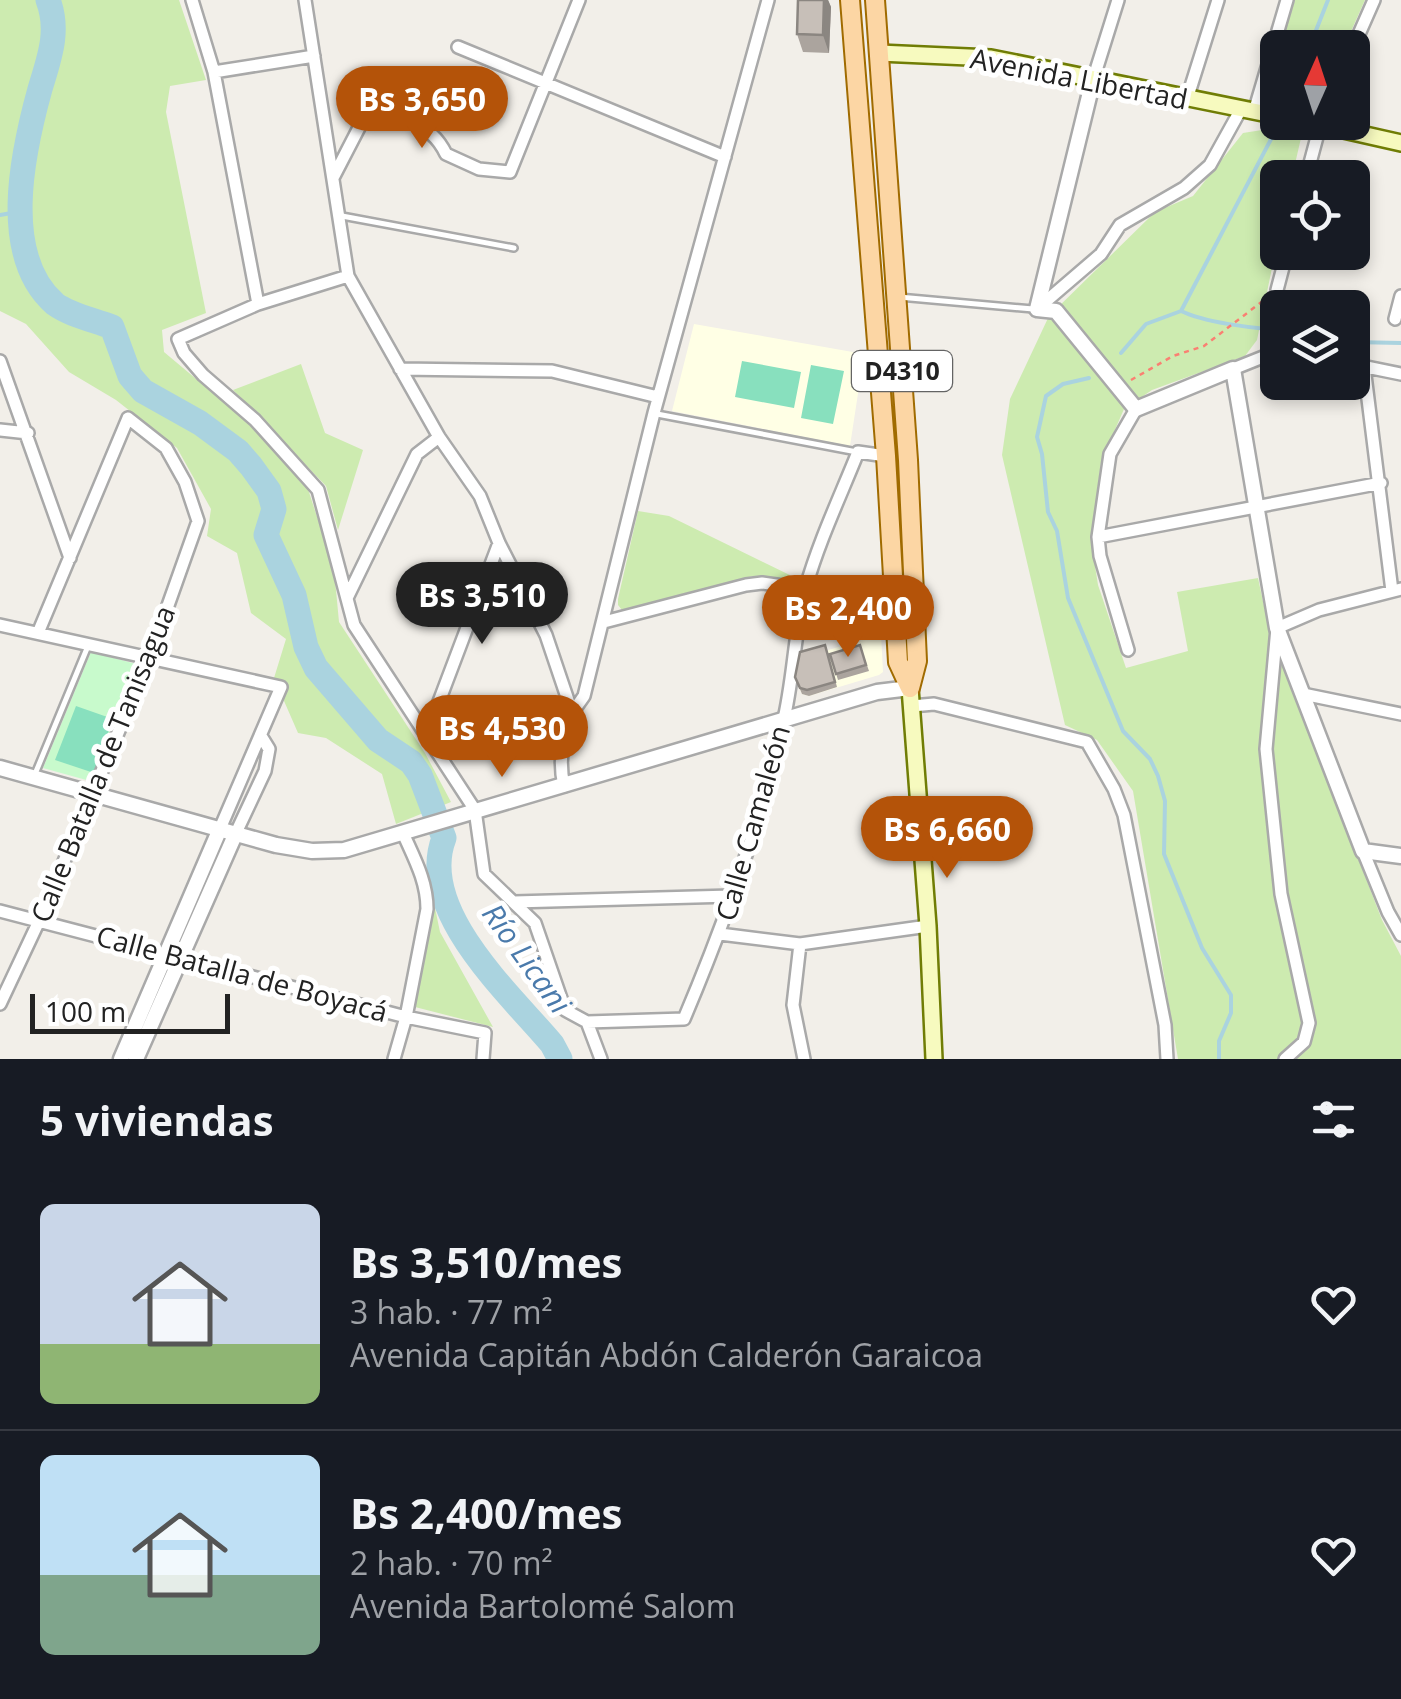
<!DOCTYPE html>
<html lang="es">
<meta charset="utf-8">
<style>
:root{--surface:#171b24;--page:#242831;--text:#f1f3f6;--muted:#9ea1a6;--line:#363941;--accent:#b45309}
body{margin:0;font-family:"Open Sans",sans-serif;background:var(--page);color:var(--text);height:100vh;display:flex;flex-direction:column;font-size:38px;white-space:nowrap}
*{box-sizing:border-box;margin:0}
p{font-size:32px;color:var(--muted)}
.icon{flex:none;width:55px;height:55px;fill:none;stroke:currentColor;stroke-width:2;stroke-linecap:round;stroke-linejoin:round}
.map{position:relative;height:1059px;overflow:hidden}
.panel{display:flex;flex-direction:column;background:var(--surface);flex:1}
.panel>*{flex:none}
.needle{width:65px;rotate:3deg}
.tools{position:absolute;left:1260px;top:30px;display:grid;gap:20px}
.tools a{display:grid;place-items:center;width:110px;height:110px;border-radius:15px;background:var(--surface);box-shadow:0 5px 15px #0003;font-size:50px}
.scale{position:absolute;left:30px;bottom:25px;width:200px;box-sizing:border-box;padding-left:10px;border:5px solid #222;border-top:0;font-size:28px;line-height:35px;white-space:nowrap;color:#222;-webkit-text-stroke:8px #fff;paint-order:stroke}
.price{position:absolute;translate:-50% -85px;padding:0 22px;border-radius:35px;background:var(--accent);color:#fff;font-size:32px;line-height:65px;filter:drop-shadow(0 2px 5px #0008)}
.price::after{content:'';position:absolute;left:50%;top:60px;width:30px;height:22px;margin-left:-15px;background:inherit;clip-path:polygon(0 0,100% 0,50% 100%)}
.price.selected{background:#222;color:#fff}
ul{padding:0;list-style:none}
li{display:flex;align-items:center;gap:30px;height:250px;padding:0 40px}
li+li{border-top:2px solid var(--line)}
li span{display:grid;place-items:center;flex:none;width:280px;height:200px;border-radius:15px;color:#555}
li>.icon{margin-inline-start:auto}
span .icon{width:120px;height:120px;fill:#fffc;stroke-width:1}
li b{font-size:42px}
h2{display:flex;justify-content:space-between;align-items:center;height:120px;padding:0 40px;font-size:42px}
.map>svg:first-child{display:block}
</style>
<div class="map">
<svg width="1401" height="1059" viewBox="0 0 1401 1059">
<rect width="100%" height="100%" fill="#f2efe9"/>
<path fill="#ffffe5" d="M 694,324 L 864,354 L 850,446 L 672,411 Z
M 881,634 L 883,672 L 879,675 L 809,696 L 802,694 L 797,682 L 802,658 Z"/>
<path fill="#cdebb0" d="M 0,0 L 179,0 L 206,80 L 170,86 L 166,112 L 206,313 L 162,330 L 164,352 L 244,419 L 308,489 L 334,569 L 339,622 L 425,753 L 451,802 L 396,824 L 382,774 L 326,738 L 298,733 L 274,678 L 286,639 L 251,613 L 237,553 L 207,536 L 211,509 L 177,448 L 116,400 L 69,372 L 26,324 L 0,311 Z
M 1295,0 L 1365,0 L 1344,47 L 1280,47 Z
M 1262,130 L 1301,138 L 1292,177 L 1278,178 L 1277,244 L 1257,340 L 1245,356 L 1152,390 L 1124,409 L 1101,462 L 1091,540 L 1098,585 L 1126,668 L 1188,651 L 1177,592 L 1258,578 L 1268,625 L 1282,661 L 1382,920 L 1401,956 L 1401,1059 L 1178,1059 L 1133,791 L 1097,740 L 1065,725 L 1002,455 L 1010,399 L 1049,316 L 1155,212 L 1193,196 L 1243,133 Z
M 301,364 L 325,433 L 363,450 L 338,530 L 326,486 L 233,390 Z
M 638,511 L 669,516 L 800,580 L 753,576 L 622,610 L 618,605 L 618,599 Z
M 434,903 L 440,932 L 493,1027 L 415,1007 Z"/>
<path fill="#c8facc" d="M 91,652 L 140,665 L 90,781 L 43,768 Z"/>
<path fill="#88e0be" d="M 742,361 L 801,372 L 794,408 L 735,397 Z
M 811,365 L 844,371 L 833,424 L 801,418 Z
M 76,706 L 113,719 L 94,773 L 55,760 Z"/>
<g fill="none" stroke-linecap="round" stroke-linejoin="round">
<path stroke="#aad3df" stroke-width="4" d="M 1309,48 L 1328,0
M 0,215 L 17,212
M 1181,311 C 1204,322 1250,328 1278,330
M 1352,342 L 1401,343
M 1121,353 L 1146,324 L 1181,311 L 1280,122
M 1089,378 L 1063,384 L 1046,396 L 1037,437 L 1042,454 L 1048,512 L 1057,531 L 1068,598 L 1123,731 L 1150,759 L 1158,776 L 1165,801 L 1164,854 L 1202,948 L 1231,995 L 1231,1013 L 1219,1041 L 1219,1059"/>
<path stroke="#aad3df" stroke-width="25" d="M 48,0 C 60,31 49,59 40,89 C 22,154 0,256 55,304 C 70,315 94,320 112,327 L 130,376 L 143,391 L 200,423 L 238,451 L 251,466 L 269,491 L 274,509 L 266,535 L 294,595 L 306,647 L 316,668 L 378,740 L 411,762 L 420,775 L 444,838 C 416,910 510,994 552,1044 L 560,1059"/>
<defs>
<path id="service" d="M 342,216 L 514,248
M 899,297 L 1033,309
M 657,414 L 857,452
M 35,774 L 88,646"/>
<path id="minor" d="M 192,0 L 214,72 L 258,304
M 305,0 L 348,276 L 439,437 L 480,496 L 499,543 L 546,635 L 572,712
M 458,47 L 725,157
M 1352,50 L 1374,0
M 214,72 L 314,56
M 1093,80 L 1118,0
M 1187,99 L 1218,0
M 1254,112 L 1287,0
M 334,176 L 364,118 C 400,118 429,119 446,154 L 479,169 L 510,172 L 579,0
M 1306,178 L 1321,122
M 348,276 L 258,304 L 178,339 L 184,353 L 203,375 L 255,420 L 318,490 L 354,625 L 475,810 L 484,874 L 535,923 L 565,1010 L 587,1022 L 684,1019 C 725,922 760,825 783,723 C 794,679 794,631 806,587 C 819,541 840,497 858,452 L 886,456
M 1277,290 L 1287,252
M 1037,309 L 1101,254 L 1120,225 L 1184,188 L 1210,165 L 1241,109
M 1395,319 L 1401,296
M 0,361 L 70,558
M 1352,364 L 1401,374
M 1364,367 L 1392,591
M 400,369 L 552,371 L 658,397
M 1233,369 L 1263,357 L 1278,357
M 0,430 L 28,433
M 1098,537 L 1381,483
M 347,598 L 417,454 L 439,437
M 604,622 L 746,585 L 762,583 L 805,589
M 0,625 L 281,687 L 219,831
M 1128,650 L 1100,556 L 1098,537 L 1110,454 L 1136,409
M 1303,694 L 1401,714
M 912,706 L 934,704 L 1087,742 L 1114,789 L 1124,815 L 1165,1025 L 1167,1059
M 426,736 L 499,543
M 564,786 C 557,755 564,721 584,696 L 654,413 L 768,0
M 235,835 L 265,771 L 269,749 L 261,736
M 1363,851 L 1388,912 L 1401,935
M 514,902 L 731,896
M 0,911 L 406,1017 L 485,1033 L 483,1059
M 720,934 L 800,944 L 928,926
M 800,944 L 793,1005 L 804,1059
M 0,1004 L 39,921 L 149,659 L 198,521 L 185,482 L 166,448 L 128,418 L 38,633
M 587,1022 L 601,1059
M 394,1059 L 406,1017 L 427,909 C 427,881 414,858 403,833
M 1285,1059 L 1304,1042 L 1309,1023 L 1281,894 L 1266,749 L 1277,628 L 1319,610 L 1401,589"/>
<path id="tertiary" d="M 1093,80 L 1037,309 L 1056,311 L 1136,409 L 1233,369 L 1277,628 L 1363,851 L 1401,856
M 0,768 L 276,845 L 312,851 L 344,850 L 877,692 L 910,688
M 121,1059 L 219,831
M 136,1059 L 235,835"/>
<path id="secondary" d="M 879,53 L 991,58 L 1278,116
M 1308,122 L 1401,143
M 910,688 L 928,926 L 934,1059"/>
<path id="primary" d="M 850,0 L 886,456 L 898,662 L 910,688
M 875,0 L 908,460 L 917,661 L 910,688"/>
</defs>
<use href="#service" stroke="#a9a9a9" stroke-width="10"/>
<use href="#minor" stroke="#a9a9a9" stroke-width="16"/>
<use href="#tertiary" stroke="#a9a9a9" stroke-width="19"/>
<use href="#secondary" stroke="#707d05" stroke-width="20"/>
<use href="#primary" stroke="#a06b00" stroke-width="22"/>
<path stroke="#fa8072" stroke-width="2.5" stroke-dasharray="5 5" stroke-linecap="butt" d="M 1131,380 L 1173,356 L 1204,346 L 1268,297"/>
<use href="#service" stroke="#fff" stroke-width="5"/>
<use href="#minor" stroke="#fff" stroke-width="11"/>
<use href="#tertiary" stroke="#fff" stroke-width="14"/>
<use href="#secondary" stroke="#f7fabf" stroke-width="15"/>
<use href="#primary" stroke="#fcd6a4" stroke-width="18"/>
</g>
<path fill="#aba49e" d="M 824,0 L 828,0 L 831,7 L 829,53 L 803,52 L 797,34 Z
M 860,645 L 869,671 L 838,680 L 830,654 Z
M 827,650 L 837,687 L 809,696 L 802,694 L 795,677 Z"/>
<path fill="#8b8681" d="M 824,0 L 828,0 L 831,7 L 829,53 L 823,35 Z"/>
<path fill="#c7bfb8" stroke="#8b8681" stroke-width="2.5" d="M 798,0 L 824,0 L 823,35 L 797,34 Z
M 825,645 L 835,682 L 807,690 L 800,688 L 795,677 L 800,652 Z
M 860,645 L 866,665 L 836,674 L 830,654 Z"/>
<g text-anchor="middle" stroke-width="10" stroke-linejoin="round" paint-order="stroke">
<rect fill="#fff" stroke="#646464" stroke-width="2.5" x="852" y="351" width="100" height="40" rx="8"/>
<g font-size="25" font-weight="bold" fill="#222">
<text x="902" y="380">D4310</text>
</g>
<g font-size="28" fill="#222" stroke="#fff">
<text transform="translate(1079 79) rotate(11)" y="10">Avenida Libertad</text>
<text transform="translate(103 764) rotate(-68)" y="10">Calle Batalla de Tanisagua</text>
<text transform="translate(753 823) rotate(-74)" y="10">Calle Camaleón</text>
<text transform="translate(242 974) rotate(15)" y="10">Calle Batalla de Boyacá</text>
</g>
<g font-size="30" font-style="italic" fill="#4a7aab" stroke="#fff">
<text transform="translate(526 959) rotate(54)" y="10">Río Licani</text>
</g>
</g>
</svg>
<div class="tools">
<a><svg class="needle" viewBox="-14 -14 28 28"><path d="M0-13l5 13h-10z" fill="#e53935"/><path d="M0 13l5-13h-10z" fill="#9ea1a6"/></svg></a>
<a><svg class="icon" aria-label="locate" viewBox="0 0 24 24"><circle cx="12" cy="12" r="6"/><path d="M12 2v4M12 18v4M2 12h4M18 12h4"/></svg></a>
<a><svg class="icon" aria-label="layers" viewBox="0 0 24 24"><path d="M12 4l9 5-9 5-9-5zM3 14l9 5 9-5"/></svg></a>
</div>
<div class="scale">100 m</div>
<b class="price" style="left:422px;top:151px">Bs 3,650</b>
<b class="price selected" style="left:482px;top:647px">Bs 3,510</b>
<b class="price" style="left:848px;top:660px">Bs 2,400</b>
<b class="price" style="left:502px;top:780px">Bs 4,530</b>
<b class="price" style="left:947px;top:881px">Bs 6,660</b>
</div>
<section class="panel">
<h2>5 viviendas<svg class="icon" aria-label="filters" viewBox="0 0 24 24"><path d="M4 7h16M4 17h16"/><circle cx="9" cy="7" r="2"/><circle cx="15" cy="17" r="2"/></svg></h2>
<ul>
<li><span style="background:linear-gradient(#c9d6e8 70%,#8fb573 0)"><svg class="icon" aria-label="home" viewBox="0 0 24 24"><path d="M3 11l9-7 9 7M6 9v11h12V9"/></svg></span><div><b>Bs 3,510/mes</b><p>3 hab. · 77 m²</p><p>Avenida Capitán Abdón Calderón Garaicoa</p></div><svg class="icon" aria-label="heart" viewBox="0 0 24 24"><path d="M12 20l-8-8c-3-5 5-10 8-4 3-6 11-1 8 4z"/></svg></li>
<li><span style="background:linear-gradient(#bfe0f5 60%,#7fa58c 0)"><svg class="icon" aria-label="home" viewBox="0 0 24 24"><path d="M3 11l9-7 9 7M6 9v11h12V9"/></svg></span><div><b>Bs 2,400/mes</b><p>2 hab. · 70 m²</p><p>Avenida Bartolomé Salom</p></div><svg class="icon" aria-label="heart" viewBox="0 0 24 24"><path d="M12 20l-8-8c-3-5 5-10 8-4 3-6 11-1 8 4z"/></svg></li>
</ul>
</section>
